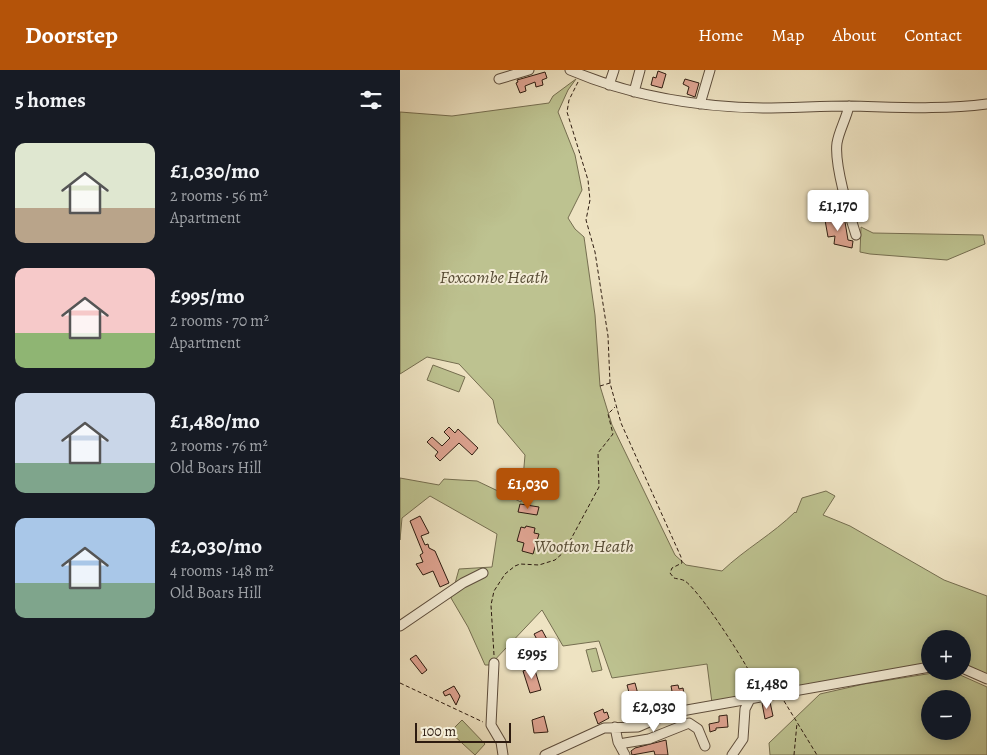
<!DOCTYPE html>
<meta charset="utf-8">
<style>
:root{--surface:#171b24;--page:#242831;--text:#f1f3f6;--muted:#9ea1a6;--accent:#b45309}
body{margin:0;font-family:Alegreya,serif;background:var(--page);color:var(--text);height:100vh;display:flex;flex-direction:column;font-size:19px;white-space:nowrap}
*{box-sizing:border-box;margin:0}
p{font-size:16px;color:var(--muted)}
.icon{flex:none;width:28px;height:28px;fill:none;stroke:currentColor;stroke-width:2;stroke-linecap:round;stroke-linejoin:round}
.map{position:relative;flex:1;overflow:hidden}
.side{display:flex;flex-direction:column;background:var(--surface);width:400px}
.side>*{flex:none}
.buttons{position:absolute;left:521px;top:560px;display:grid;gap:10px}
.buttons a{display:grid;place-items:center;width:50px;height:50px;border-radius:50%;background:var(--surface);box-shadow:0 2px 12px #0003;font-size:25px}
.scale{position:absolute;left:15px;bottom:12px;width:96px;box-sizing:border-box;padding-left:5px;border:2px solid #2d1b10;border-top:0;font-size:14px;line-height:18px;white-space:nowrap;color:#2d1b10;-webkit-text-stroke:4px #f4edd7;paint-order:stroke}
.price{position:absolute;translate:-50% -42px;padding:0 11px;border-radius:5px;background:#fff;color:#222;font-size:16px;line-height:32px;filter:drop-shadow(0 1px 2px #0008)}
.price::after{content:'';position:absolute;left:50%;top:30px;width:15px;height:11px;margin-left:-8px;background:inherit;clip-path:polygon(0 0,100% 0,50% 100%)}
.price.selected{background:var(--accent);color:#fff}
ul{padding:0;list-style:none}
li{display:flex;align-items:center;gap:15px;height:125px;padding:0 15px}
li span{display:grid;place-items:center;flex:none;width:140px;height:100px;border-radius:10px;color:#555}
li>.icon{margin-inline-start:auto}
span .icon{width:60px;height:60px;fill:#fffc;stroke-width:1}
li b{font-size:21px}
h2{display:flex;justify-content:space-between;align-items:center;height:60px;padding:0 15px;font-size:21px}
header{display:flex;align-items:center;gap:30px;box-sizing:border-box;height:70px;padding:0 25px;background:var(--accent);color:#fff}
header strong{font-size:24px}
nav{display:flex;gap:28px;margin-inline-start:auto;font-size:18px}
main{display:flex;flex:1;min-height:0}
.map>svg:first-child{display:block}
</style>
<header>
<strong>Doorstep</strong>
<nav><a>Home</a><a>Map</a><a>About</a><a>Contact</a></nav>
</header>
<main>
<section class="side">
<h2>5 homes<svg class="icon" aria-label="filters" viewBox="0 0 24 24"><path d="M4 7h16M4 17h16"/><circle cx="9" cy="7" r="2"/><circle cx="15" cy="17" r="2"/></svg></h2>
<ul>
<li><span style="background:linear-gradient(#dfe7d0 65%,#b9a48a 0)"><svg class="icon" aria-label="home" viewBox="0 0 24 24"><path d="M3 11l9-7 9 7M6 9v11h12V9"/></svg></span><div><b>£1,030/mo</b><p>2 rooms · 56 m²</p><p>Apartment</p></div></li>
<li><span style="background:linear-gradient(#f6c9c9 65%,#8fb573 0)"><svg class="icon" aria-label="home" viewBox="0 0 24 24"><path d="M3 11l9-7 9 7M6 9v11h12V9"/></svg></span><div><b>£995/mo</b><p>2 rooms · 70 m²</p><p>Apartment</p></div></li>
<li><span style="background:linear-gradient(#c9d6e8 70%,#7fa58c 0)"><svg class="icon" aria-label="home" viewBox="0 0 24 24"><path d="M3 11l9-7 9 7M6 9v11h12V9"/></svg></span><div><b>£1,480/mo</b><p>2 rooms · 76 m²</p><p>Old Boars Hill</p></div></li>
<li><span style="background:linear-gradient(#a9c7e8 65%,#7fa58c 0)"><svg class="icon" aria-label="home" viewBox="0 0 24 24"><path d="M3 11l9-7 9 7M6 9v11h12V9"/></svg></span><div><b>£2,030/mo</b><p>4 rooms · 148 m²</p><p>Old Boars Hill</p></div></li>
</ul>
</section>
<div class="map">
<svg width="587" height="685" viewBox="0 0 587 685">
<rect width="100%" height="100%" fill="#eee3c2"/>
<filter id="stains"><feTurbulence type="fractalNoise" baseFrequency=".004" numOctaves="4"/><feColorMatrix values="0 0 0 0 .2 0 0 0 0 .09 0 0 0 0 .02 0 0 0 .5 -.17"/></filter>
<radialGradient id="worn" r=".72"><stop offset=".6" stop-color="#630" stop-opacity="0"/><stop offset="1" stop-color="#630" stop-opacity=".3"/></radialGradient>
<path fill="#bdc290" stroke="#756e50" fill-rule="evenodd" d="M 176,9 L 168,20 L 158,42 L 175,85 L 182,120 L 168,148 L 175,159 L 184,167 L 195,245 L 200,316 L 212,355 L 275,485 L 286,495 L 322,501 C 345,479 373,464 395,442 L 396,443 L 402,428 L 426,421 L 435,426 L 423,445 L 450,456 L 544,510 L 587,526 L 587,606 L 563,593 L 562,569 L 530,569 L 530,596 L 312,633 L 307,594 L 212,608 L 199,571 L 163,576 L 142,540 L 90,595 L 85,595 L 68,557 L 51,528 L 59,499 L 92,497 L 97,464 L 30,426 L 2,448 L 0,470 L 0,408 L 39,415 L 44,409 L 77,411 L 121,432 L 125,385 L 98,353 L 93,330 L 59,294 L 27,287 L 0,304 L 0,42 L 52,46 L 149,33 L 153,26 Z
M 461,157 L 473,163 L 583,165 L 585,174 L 547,190 L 470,184 L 460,182 Z
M 33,295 L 65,307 L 59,322 L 27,310 Z
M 196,578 L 202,600 L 192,602 L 186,580 Z
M 533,603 L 558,604 L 587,617 L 587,685 L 370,685 L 369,673 L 420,624 L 464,614 ZM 530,629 L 562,629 L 562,661 L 530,661 Z
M 62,650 L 85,674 L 75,685 L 50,662 Z"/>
<path fill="#e0a593" stroke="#2d1b10" d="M 258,1 L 266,4 L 262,18 L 251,15 L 253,7 L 256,8 Z
M 145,2 L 147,8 L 142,10 L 143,15 L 136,17 L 135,12 L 125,16 L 126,21 L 120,23 L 116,13 L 118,12 L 117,10 Z
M 285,9 L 299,13 L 295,27 L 287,24 L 289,17 L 283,14 Z
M 444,146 L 448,170 L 453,171 L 452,178 L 434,174 L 435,166 L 428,167 L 425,150 Z
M 49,357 L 55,363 L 58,359 L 78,378 L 72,385 L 59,373 L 40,391 L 35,386 L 38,382 L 27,372 L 32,367 L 42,376 L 50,368 L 44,362 Z
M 120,434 L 139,437 L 137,445 L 118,442 Z
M 20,446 L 29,463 L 21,466 L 25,475 L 28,474 L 29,478 L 35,481 L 49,513 L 40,517 L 33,501 L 23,505 L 16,494 L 23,492 L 20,485 L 23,483 L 10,451 Z
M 126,456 L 135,458 L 134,463 L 139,464 L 133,484 L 122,481 L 124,473 L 117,471 L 121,457 L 125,458 Z
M 142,560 L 149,573 L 141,577 L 134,564 Z
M 16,585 L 27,600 L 22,604 L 10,589 Z
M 134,597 L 141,620 L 130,623 L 123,601 Z
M 235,613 L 239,628 L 231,630 L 227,615 Z
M 278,615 L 279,619 L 283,618 L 285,630 L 274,632 L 271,616 Z
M 54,616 L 60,626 L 56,635 L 50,624 L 45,626 L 43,622 Z
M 370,632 L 373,646 L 365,649 L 362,633 Z
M 203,639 L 204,643 L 207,642 L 209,648 L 198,654 L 194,643 Z
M 327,645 L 328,657 L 316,658 L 316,660 L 310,662 L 309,654 L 319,652 L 319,646 Z
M 144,646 L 148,662 L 134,663 L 132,650 Z
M 266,670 L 268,685 L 255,685 L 254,681 L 232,685 L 231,681 L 235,678 Z"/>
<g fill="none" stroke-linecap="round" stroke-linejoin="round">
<defs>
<path id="minor" d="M 170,0 C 231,26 297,37 363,38 C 392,38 421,36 450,36 C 496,37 542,40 587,34
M 99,9 L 129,0
M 209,15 L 214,0
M 234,22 L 240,0
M 300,34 L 310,0
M 449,36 C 446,49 439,61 437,73 C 434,94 449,144 456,165
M 0,556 L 63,513 L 83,503
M 94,593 L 91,655 L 101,672 L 103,685
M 562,598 L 587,609
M 215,657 L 218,672 L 225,685
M 219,674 L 249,669 L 289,653 L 298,659 L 305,676
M 145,685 L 204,658 L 238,657 L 270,643 L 530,597
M 332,685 L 343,669 L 345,639 L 350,629"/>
</defs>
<use href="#minor" stroke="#5d4d3c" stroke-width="11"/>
<path stroke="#2d1b10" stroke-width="1" stroke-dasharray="4 2.5" stroke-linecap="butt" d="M 178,12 L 169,30 L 167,42 L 188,110 L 190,130 L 186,150 L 195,182 L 208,266 L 210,313 L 221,353 L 281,487 L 282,493 L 272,498 L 270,503 L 274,508 C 277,509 282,509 285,511 C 301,522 352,601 359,621
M 200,316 L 210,313
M 94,585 L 91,535 L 94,521 L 105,504 L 115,496 L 120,494 L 139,495 L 155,490 L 164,482 L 199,417 L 198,383 L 213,364 L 208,344 L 215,337
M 0,613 L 83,652
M 357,615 L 359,603
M 384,631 L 417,685
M 394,685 L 397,653"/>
<use href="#minor" stroke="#f4edd7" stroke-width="9"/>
</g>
<g text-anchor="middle" stroke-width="4" stroke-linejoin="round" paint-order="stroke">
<g font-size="18" font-style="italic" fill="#584d36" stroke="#f4edd7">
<text x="94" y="213">Foxcombe Heath</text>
<text x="184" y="482">Wootton Heath</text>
</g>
</g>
<rect width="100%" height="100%" filter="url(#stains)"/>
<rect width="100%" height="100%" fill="url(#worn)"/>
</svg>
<div class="buttons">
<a>+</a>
<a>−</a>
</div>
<div class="scale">100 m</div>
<b class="price" style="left:438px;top:162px">£1,170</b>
<b class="price selected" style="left:128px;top:440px">£1,030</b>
<b class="price" style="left:132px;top:610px">£995</b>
<b class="price" style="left:367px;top:640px">£1,480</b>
<b class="price" style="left:254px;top:663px">£2,030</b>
</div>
</main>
